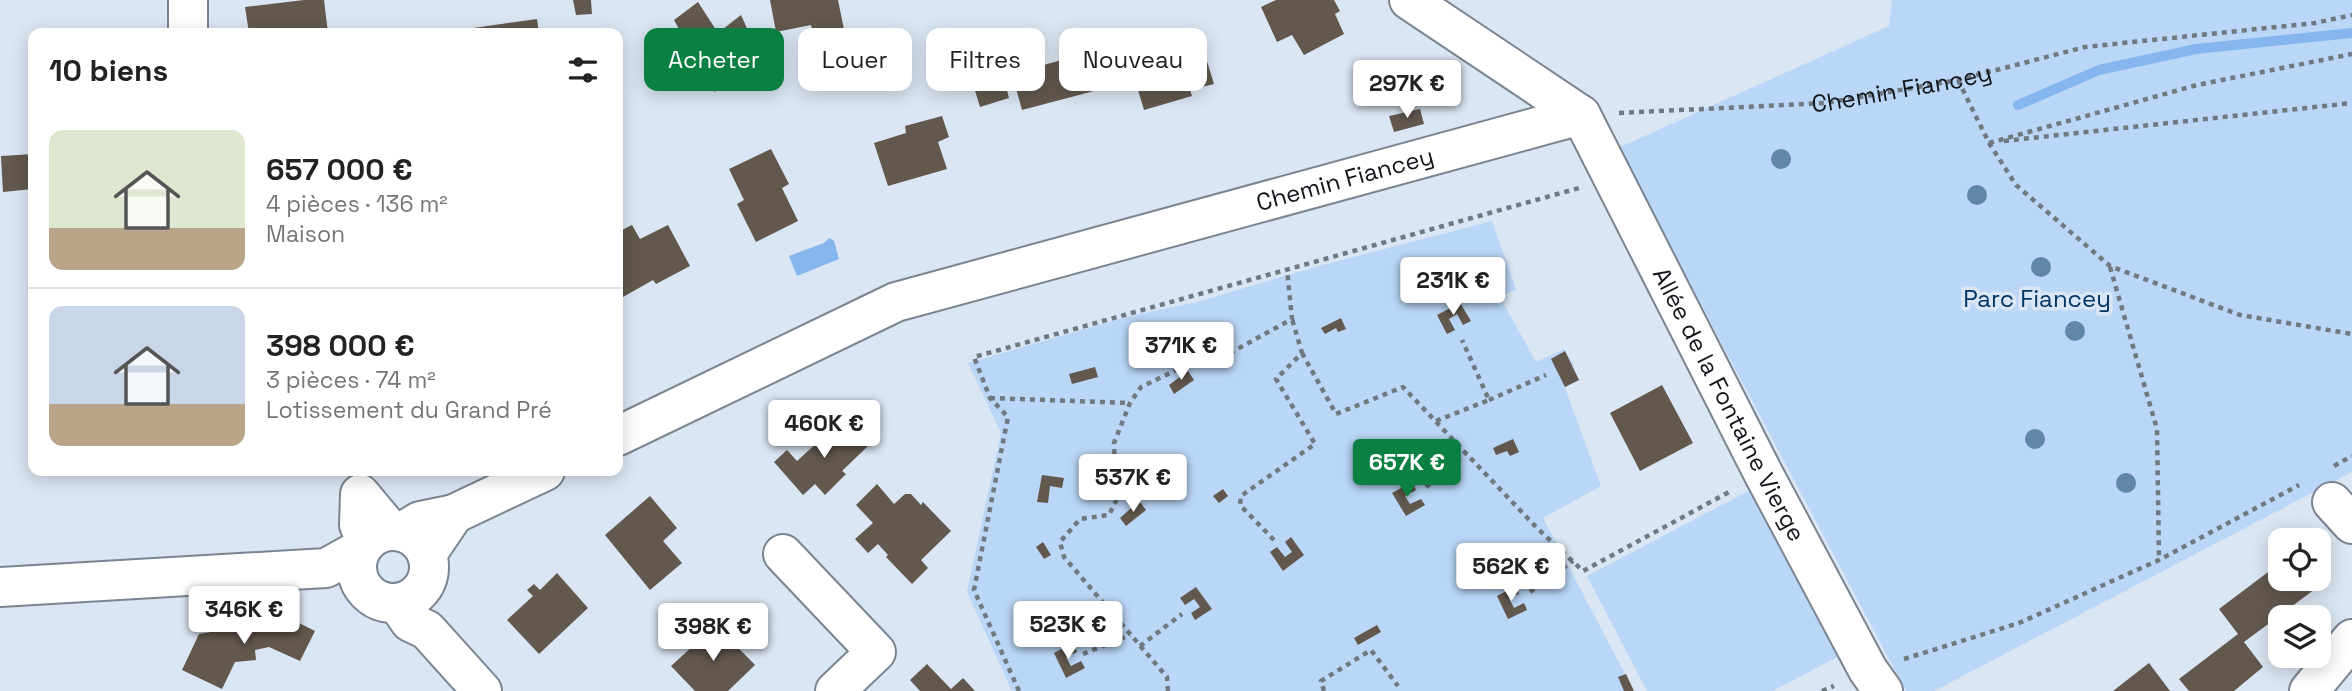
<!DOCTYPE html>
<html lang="fr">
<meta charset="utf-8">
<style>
:root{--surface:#fff;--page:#f2f2f2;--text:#222;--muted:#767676;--line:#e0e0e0;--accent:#0b8043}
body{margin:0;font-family:"Space Grotesk",sans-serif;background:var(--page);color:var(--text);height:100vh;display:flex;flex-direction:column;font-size:26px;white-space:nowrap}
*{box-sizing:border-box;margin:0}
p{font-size:23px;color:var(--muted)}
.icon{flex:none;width:38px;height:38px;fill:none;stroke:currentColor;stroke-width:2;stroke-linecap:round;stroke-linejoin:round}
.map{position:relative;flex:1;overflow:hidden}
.details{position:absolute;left:28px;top:28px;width:595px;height:448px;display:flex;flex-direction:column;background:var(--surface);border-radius:14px;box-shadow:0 4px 18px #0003}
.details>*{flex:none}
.top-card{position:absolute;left:644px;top:28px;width:665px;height:63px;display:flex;gap:14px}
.controls{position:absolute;left:2268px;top:528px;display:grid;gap:14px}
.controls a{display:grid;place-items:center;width:63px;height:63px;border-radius:14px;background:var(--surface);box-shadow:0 4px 18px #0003;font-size:35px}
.price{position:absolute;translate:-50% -60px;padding:0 16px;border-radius:7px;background:#fff;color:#222;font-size:23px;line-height:46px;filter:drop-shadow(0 2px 4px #0008)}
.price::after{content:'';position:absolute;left:50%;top:42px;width:21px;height:16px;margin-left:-10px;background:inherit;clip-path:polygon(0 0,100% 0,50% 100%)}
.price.selected{background:var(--accent);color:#fff}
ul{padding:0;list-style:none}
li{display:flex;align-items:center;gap:21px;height:175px;padding:0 21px}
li+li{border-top:2px solid var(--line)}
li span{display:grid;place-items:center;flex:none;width:196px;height:140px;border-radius:14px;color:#555}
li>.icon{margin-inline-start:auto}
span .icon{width:84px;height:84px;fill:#fffc;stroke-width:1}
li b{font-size:30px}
h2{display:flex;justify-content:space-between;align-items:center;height:84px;padding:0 21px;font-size:30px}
.tag{padding:0 24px;border-radius:14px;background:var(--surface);box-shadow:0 4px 18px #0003;font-size:24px;line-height:63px}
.tag.selected{background:var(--accent);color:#fff}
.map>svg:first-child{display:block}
</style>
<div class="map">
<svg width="2352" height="691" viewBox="0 0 2352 691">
<rect width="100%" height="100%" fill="#dae6f3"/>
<path fill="#bbd7f7" d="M 1892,0 L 2352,0 L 2352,472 L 1934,691 L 1906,691 L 1618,148 L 1889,26 Z
M 1492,221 L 1516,289 L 1500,297 L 1536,362 L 1564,349 L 1574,365 L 1572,366 L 1571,384 L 1565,388 L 1601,486 L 1543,518 L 1634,691 L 1012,691 L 967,592 L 1001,433 L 968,363 L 1130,316 L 1197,302 L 1315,267 Z
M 1754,488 L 1841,655 L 1773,691 L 1647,691 L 1587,576 Z"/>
<path fill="#85b7ee" d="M 829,238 L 834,241 L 839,259 L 797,276 L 789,256 L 824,243 Z"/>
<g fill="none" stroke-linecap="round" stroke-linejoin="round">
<path stroke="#85b7ee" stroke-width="10" d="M 2018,105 L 2099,70 L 2196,49 L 2352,33"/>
</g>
<path fill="#62584d" d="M 304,0 L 324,0 L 328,33 L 249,33 L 245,7 Z
M 573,0 L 591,0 L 592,14 L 576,15 Z
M 770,0 L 838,0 L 851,64 L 822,72 L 811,25 L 776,32 Z
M 1276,0 L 1334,0 L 1340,11 L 1335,14 L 1344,34 L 1304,55 L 1292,35 L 1277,42 L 1261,7 Z
M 698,2 L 718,33 L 741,15 L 764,66 L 714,92 L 674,20 Z
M 537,19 L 539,33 L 445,33 L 445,32 Z
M 1202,45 L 1214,84 L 1190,90 L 1192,96 L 1144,110 L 1131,67 Z
M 1083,54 L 1094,91 L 1022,110 L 1012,74 Z
M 1433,67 L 1443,95 L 1418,106 L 1406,77 Z
M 1003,75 L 1009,98 L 980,107 L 973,84 Z
M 1420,109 L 1424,124 L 1394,132 L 1389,116 Z
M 942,116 L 949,137 L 938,142 L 947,169 L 888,186 L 874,143 L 906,133 L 905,126 Z
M 771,149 L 789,184 L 782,188 L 798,221 L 756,242 L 737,204 L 744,200 L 729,169 Z
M 33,154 L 33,189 L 3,192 L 1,156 Z
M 632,225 L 640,239 L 668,225 L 690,266 L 656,284 L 653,280 L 623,297 L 618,287 L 618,232 Z
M 1460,303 L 1471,321 L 1463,325 L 1457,314 L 1449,319 L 1455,330 L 1447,334 L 1437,315 Z
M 1341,318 L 1346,329 L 1338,332 L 1336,328 L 1325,334 L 1321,328 Z
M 1224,327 L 1227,335 L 1203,346 L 1199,337 Z
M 1565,351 L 1579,380 L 1565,387 L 1551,359 Z
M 1095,367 L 1098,377 L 1072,384 L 1069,374 Z
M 1188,371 L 1194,380 L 1174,394 L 1169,385 Z
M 1662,385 L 1693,443 L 1640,471 L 1610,413 Z
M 844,418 L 869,445 L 842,471 L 846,474 L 825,495 L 815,484 L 803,495 L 774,462 L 787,450 L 797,461 Z
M 1513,439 L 1519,452 L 1510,456 L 1507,451 L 1496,455 L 1493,448 Z
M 1042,475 L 1064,478 L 1062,488 L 1050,486 L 1048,503 L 1037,502 Z
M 1412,482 L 1416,490 L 1405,496 L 1410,504 L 1421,499 L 1425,505 L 1406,516 L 1392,493 Z
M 877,484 L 894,504 L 905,494 L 911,494 L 921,505 L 923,502 L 951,531 L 921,560 L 928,568 L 912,584 L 886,557 L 888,555 L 878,544 L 868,553 L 855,539 L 873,523 L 856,505 Z
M 1223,489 L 1228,496 L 1219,503 L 1213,496 Z
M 650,496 L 677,528 L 663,541 L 682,563 L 650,590 L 605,535 Z
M 1139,501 L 1146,510 L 1126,526 L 1120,518 Z
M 1291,537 L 1304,555 L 1283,571 L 1270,552 L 1277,547 L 1285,557 L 1292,552 L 1285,542 Z
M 1043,542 L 1051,555 L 1044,559 L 1036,547 Z
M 2280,563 L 2280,579 L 2319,579 L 2319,577 L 2323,583 L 2244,642 L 2263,667 L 2234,691 L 2189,691 L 2179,679 L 2238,634 L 2219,609 Z
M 557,573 L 588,608 L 539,654 L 507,620 L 533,596 L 527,590 L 534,584 L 540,590 Z
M 1516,586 L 1519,594 L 1509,598 L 1514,608 L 1524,603 L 1527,610 L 1508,619 L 1497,596 Z
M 1196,587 L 1212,609 L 1195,620 L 1191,613 L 1200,607 L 1194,599 L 1185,605 L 1180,598 Z
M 287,617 L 315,631 L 300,661 L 269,647 L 255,650 L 256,660 L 235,662 L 222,689 L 182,670 L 199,634 L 211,632 L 210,624 L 251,618 L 253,622 Z
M 716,625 L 755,665 L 728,691 L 695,691 L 671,666 Z
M 1377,625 L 1381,632 L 1358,645 L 1354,638 Z
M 1073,643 L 1077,652 L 1066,657 L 1071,666 L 1081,661 L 1085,668 L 1066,678 L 1054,653 Z
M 2149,663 L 2170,691 L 2113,691 Z
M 927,664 L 951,689 L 963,678 L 975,691 L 920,691 L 910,680 Z
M 1626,674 L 1634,691 L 1624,691 L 1618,677 Z"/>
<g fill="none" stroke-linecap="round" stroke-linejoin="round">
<defs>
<g id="minor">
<path id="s2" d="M 1409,0 L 1581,115 L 1763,473 L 1868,670 L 1883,691"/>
<path d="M 188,33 L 188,0"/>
<path id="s3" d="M 618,436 L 896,302 L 1581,115"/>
<path d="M 2332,502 L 2352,524"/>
<path d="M 454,514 L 545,471"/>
<circle cx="393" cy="567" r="36"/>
<path d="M 402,532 L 420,521 L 454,514 L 427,554"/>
<path d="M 367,541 L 359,525 L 360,494 L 391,531"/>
<path d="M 783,554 L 876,652 L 835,691"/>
<path d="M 0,587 L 326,568 L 362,548"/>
<path d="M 397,603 L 410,622 L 427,630 L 482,691"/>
<path d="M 2309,691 L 2352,639"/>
</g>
</defs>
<use href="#minor" stroke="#7a8591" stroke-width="42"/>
<g stroke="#707880" stroke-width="4.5" stroke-dasharray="5 5" stroke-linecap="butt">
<path d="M 1958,80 L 1989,143 L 2016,185 L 2110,266 L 2240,315 L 2352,334"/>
<path id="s1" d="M 1619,113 L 1826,103 L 1958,80 L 2085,47 L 2315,23 L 2352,15"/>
<path d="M 2004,141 L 2352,103"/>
<path d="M 1989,143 L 2197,85 L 2352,54"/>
<path d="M 2110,267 L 2157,429 L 2159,559"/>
<path d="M 1302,353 L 1336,414 L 1403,387 L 1537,528 L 1583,571 L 1731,491"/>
<path d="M 990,398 L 1130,403"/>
<path d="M 1489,400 L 1546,375"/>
<path d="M 1436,421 L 1489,400 L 1462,340"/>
<path d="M 2334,466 L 2352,456"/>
<path d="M 1426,487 L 1466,453"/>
<path d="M 1274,540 L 1240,505 L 1241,496 L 1315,444 L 1276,379 L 1302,353 L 1292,319"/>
<path d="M 1530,592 L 1573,561"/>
<path d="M 1140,646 L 1182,614"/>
<path d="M 1083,654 L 1130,635"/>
<path d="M 1904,659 L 2019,623 L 2159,560 L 2299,485"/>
<path d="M 1019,691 L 974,590 L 1008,417 L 990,398 L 974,357 L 1579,188"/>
<path d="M 1168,691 L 1167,677 L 1064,557 L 1060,542 L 1080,519 L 1109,515 L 1116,501 L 1114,443 L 1130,403 L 1141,387 L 1212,353 L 1230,353 L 1292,319 L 1287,269"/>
<path d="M 1324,691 L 1321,681 L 1371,650 L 1398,686"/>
<path d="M 1822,691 L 1834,686"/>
</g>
<use href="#minor" stroke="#fff" stroke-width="38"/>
</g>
<g fill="#6286a6">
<circle cx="1781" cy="159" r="10"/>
<circle cx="1977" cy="195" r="10"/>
<circle cx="2041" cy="267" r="10"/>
<circle cx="2075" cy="331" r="10"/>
<circle cx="2035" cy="439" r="10"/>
<circle cx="2126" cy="483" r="10"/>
</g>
<g text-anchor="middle" stroke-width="7" stroke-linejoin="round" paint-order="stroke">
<g font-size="24" fill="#12161b" stroke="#dae6f3">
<text dy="8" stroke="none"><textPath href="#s1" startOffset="284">Chemin Fiancey</textPath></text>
<text dy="8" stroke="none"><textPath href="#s3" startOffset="774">Chemin Fiancey</textPath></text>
<text dy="8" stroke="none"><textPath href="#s2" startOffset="532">Allée de la Fontaine Vierge</textPath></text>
</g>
<g font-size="24" fill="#003767" stroke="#dae6f3">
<text x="2037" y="307">Parc Fiancey</text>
</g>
</g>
</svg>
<div class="controls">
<a><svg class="icon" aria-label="locate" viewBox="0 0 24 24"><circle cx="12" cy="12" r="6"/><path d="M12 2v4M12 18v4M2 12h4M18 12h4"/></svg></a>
<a><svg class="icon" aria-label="layers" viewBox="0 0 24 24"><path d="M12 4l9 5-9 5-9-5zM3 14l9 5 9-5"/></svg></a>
</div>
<b class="price" style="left:1407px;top:120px">297K €</b>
<b class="price" style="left:1453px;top:317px">231K €</b>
<b class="price" style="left:1181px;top:382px">371K €</b>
<b class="price" style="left:824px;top:460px">460K €</b>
<b class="price selected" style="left:1407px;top:499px">657K €</b>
<b class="price" style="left:1133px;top:514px">537K €</b>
<b class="price" style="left:1511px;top:603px">562K €</b>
<b class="price" style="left:244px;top:646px">346K €</b>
<b class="price" style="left:1068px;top:661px">523K €</b>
<b class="price" style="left:713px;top:663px">398K €</b>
<div class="top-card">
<a class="tag selected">Acheter</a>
<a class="tag">Louer</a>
<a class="tag">Filtres</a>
<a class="tag">Nouveau</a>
</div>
<section class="details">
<h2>10 biens<svg class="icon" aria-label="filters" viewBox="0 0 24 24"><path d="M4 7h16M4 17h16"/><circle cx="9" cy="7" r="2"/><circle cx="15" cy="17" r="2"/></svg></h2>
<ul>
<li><span style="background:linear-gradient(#dfe7d0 70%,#b9a48a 0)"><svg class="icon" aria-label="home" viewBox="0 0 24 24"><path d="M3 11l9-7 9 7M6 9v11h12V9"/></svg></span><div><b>657 000 €</b><p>4 pièces · 136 m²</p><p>Maison</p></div></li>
<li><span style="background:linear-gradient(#c9d6e8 70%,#b9a48a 0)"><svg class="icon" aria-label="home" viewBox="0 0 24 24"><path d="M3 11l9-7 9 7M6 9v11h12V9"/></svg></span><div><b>398 000 €</b><p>3 pièces · 74 m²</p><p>Lotissement du Grand Pré</p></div></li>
</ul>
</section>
</div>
